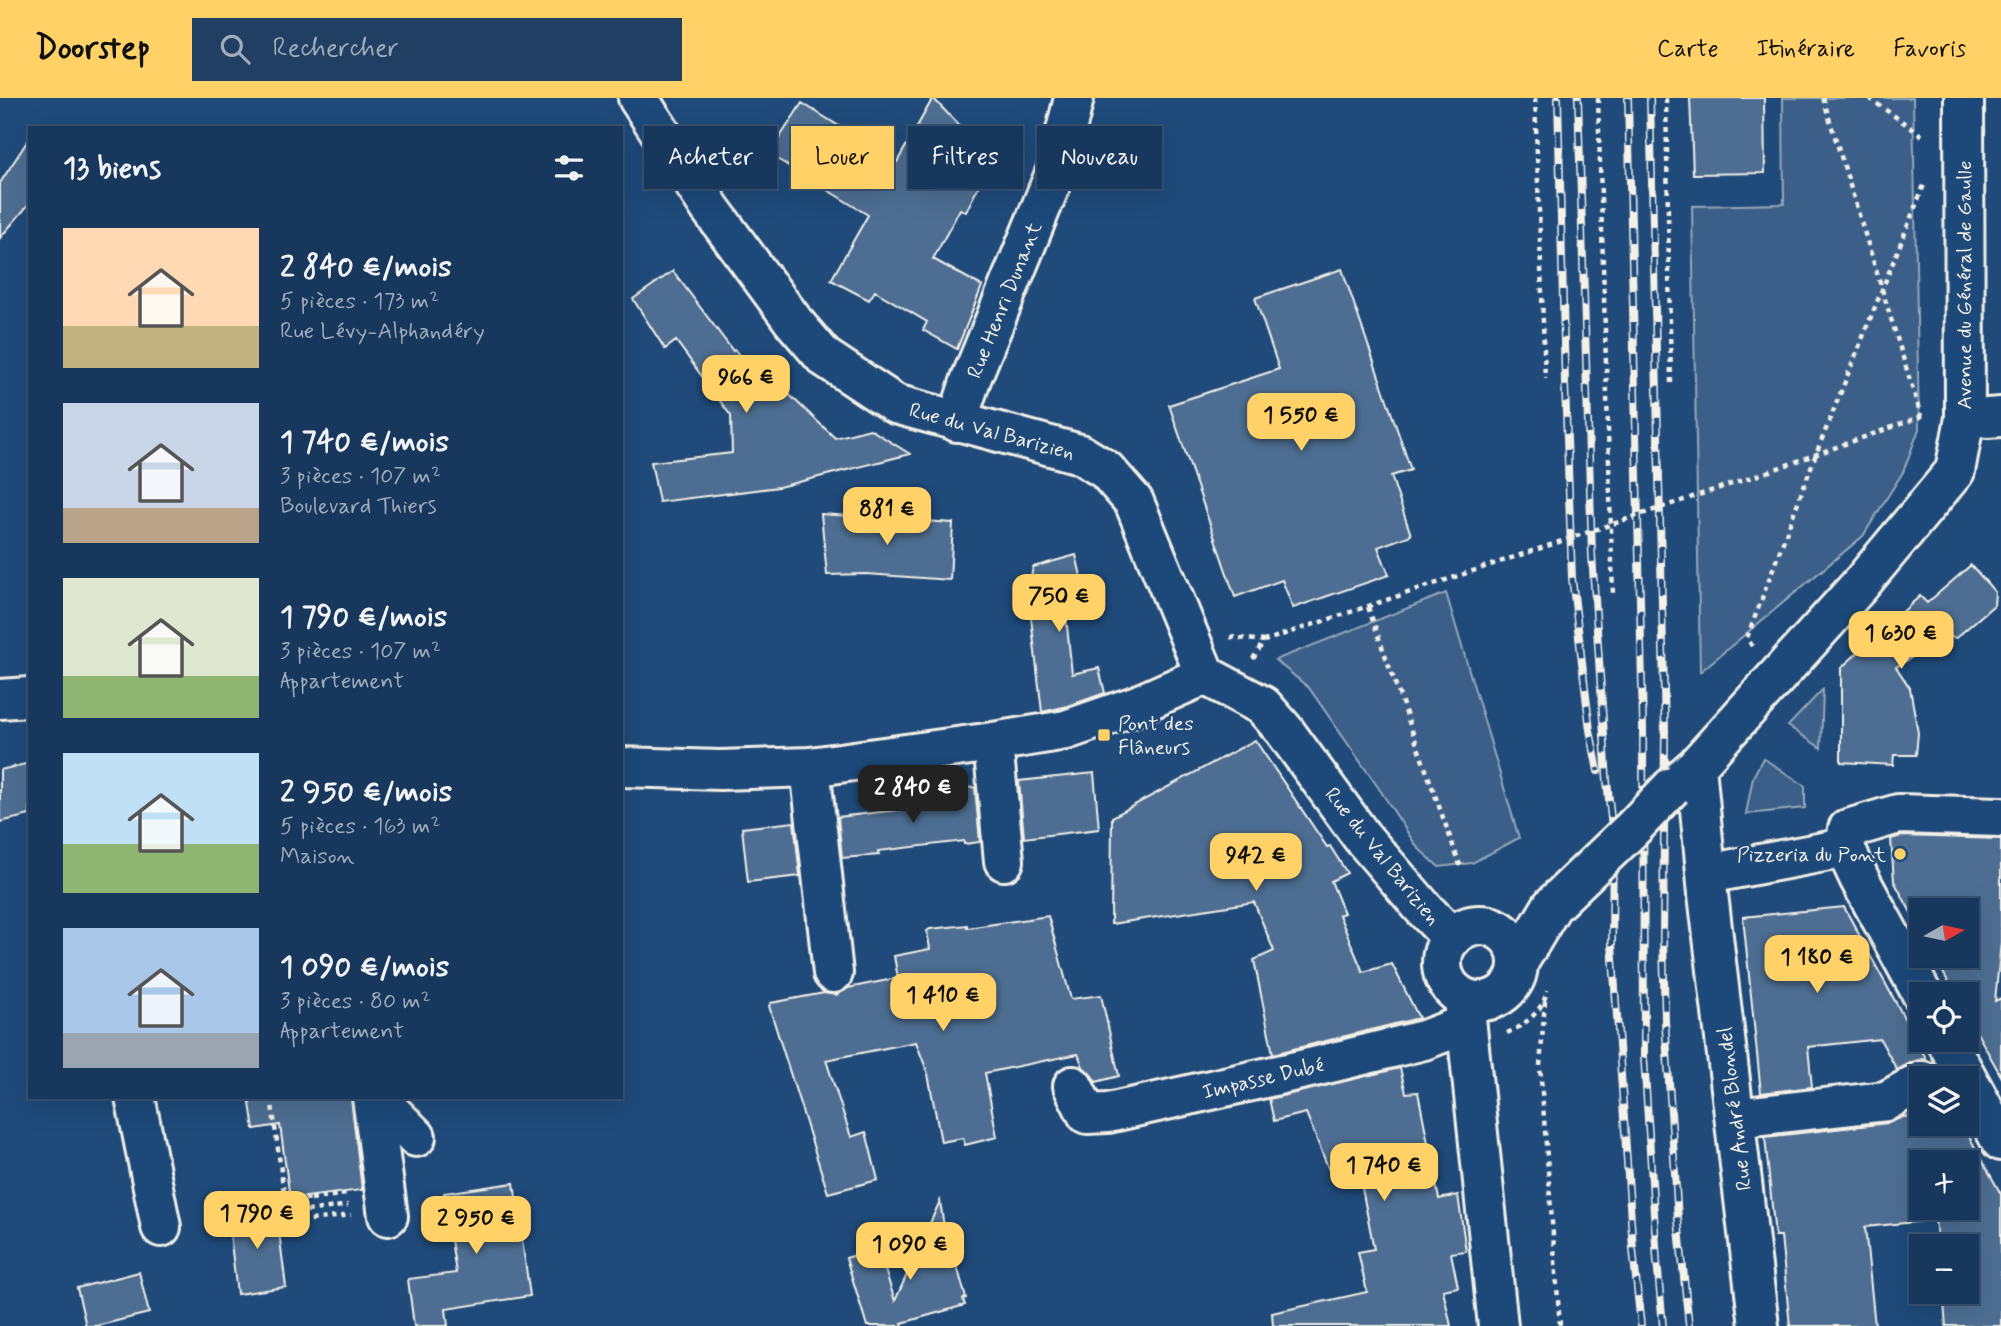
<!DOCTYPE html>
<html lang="fr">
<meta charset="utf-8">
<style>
:root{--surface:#17385c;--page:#203f62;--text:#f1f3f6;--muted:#9eacbb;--line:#365272;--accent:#ffd166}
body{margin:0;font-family:Mynerve,sans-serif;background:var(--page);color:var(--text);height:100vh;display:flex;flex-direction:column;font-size:26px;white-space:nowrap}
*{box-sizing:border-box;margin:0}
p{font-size:23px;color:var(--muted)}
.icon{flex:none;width:38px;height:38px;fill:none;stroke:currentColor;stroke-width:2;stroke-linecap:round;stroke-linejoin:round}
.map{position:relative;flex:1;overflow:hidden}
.details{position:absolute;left:28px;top:28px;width:595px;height:973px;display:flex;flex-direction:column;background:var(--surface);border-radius:0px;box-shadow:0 7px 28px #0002,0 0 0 2px var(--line)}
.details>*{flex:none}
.guide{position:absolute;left:644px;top:28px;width:665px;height:63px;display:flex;gap:14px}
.needle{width:46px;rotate:81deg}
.controls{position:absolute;left:1909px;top:800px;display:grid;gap:14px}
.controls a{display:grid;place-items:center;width:70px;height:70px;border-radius:0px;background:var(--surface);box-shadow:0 7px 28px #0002,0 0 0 2px var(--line);font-size:35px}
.price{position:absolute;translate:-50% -60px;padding:0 16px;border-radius:14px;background:var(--accent);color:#111;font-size:23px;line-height:46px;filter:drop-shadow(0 2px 4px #0008)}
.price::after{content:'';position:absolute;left:50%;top:42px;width:21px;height:16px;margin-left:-10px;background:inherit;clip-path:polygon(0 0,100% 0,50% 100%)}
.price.active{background:#222;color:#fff}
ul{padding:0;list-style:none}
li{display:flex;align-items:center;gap:21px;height:175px;padding:0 35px}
li span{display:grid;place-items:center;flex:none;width:196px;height:140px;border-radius:0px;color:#555}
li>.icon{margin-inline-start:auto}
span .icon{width:84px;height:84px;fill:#fffc;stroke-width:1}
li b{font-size:30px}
h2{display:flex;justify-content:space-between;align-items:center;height:84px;padding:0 35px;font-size:30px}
.pill{padding:0 24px;border-radius:0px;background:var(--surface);box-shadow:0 7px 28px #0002,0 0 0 2px var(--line);font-size:24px;line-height:63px}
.pill.active{background:var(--accent);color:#111}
header{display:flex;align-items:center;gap:42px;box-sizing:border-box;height:98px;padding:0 35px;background:var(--accent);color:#111}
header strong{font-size:33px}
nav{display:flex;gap:38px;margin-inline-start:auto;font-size:24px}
.search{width:490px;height:63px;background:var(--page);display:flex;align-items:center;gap:18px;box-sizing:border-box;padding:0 24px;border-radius:0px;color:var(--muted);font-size:26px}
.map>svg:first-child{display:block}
</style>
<header>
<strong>Doorstep</strong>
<div class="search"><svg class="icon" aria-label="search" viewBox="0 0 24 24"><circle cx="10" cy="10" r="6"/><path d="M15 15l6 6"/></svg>Rechercher</div>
<nav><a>Carte</a><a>Itinéraire</a><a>Favoris</a></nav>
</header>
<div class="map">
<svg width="2001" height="1228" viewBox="0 0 2001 1228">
<rect width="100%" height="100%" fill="#1f4a7a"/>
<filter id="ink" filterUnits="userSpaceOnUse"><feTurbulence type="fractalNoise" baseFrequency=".0143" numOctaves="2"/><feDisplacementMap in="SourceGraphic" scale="14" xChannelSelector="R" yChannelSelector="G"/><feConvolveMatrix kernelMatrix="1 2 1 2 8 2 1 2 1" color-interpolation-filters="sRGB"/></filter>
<g filter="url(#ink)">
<path fill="#3a5f88" stroke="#97a8b8" stroke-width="2" d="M 1783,0 L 1913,0 L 1919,331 L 1903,374 L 1863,438 L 1700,574 L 1692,108 L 1784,106 Z
M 1446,495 L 1519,740 L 1472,765 L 1439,769 L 1417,749 L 1380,692 L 1309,590 L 1275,562 Z
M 1823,591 L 1821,650 L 1788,628 Z
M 1763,660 L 1805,688 L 1805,710 L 1746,716 L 1753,679 Z"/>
<path fill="#4d6e92" stroke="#f4f1e8" stroke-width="2" fill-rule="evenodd" d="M 933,0 L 966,35 L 957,52 L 966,58 L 964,61 L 986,73 L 966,114 L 960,111 L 933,161 L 982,188 L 957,251 L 923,232 L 927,224 L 875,193 L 869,202 L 831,182 L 868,117 L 769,56 L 802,5 L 897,64 Z
M 1690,0 L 1764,0 L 1765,75 L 1693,76 Z
M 30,39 L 30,105 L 0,140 L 0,85 Z
M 1342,171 L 1411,372 L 1391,378 L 1411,437 L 1378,449 L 1389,477 L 1293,510 L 1282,482 L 1235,499 L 1169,307 L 1279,271 L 1255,200 Z
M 673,173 L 733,253 L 735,252 L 769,298 L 779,287 L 835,340 L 870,331 L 910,356 L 779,389 L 659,404 L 651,364 L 732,355 L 731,318 L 676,243 L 665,251 L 633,201 Z
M 821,416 L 953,425 L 950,482 L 866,476 L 827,477 Z
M 1076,457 L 1089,512 L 1066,518 L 1072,576 L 1099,570 L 1105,595 L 1068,608 L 1042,614 L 1028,494 L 1033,469 Z
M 1971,467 L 1995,494 L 1994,507 L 1956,540 L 1947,538 L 1896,569 L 1910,590 L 1918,635 L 1916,657 L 1894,657 L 1893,667 L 1841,664 L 1841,570 L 1920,498 L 1927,505 Z
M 1255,642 L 1327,749 L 1330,748 L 1347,775 L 1331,783 L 1344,815 L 1339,817 L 1363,874 L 1392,866 L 1419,920 L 1273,956 L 1254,862 L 1274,853 L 1254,804 L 1111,826 L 1112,719 Z
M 30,665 L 30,717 L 0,724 L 0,672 Z
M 1094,675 L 1099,731 L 1024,740 L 1019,683 Z
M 975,689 L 980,744 L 964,746 L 964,743 L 878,753 L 879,757 L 842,760 L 838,719 L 933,708 L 932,693 Z
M 794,724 L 800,778 L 748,784 L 742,730 Z
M 1901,738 L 2001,741 L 2001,844 L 1995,903 L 2001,900 L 2001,978 L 1967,917 L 1967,896 L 1955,896 L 1934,858 L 1967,858 L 1967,812 L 1922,812 L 1922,835 L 1894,783 L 1891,741 Z
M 1844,809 L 1927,962 L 1922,961 L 1912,964 L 1897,972 L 1880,941 L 1808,949 L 1812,989 L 1761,995 L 1743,819 Z
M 1048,818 L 1071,901 L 1101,897 L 1119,978 L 1096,984 L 1092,978 L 1083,969 L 1078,956 L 985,975 L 997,1039 L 965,1047 L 963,1040 L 941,1044 L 928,976 L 916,944 L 826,962 L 851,1039 L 866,1034 L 878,1082 L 828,1095 L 769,908 L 771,905 L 824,895 L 836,897 L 848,890 L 898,880 L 894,858 L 930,851 L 927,833 L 930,831 L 967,827 L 967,830 Z
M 1400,970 L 1406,995 L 1418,994 L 1439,1101 L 1458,1097 L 1466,1153 L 1451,1155 L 1458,1189 L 1443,1192 L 1451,1228 L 1273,1228 L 1272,1215 L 1367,1194 L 1358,1154 L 1374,1151 L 1358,1070 L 1329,1072 L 1306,1015 L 1274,1023 L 1269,1001 Z
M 249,999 L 351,999 L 362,1092 L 290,1101 L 280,1027 L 254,1031 Z
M 1922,1017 L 1922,1026 L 1962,1026 L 2001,1096 L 2001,1228 L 1946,1228 L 1943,1194 L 1967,1194 L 1967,1148 L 1938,1148 L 1935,1122 L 1865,1129 L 1875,1228 L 1790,1228 L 1781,1138 L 1775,1138 L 1765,1039 L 1888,1025 L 1903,1019 ZM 1922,1064 L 1967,1064 L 1967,1110 L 1922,1110 Z
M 514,1085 L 530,1198 L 446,1211 L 448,1228 L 414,1228 L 408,1181 L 456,1175 L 444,1095 Z
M 940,1103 L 947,1148 L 952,1150 L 966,1200 L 963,1201 L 965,1207 L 902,1225 L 903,1228 L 867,1228 L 846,1160 L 878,1150 L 895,1203 Z
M 276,1110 L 286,1189 L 237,1196 L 228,1118 Z
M 139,1174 L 149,1215 L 96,1228 L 86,1228 L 77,1190 Z"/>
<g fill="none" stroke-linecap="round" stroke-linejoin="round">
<defs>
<path id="minor" d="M 638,0 L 710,110 L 794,224 L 824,259 L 895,306 L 1080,356 L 1106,372 L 1134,404 L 1205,577 L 1263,608 L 1284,632 L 1362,739 L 1423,810 L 1452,840
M 1987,320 L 2001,319
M 957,324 L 971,281 L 1056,73 L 1074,0
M 0,601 L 30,599
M 993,644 L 1004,763
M 621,669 L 720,672 L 810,669 L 993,644 L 1066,632 L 1135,608 L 1205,577
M 810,669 L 833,875
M 1707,776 L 1845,750
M 1922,896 L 1859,780 L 1845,750 L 1848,731 L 1898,716 L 2001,719
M 1946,942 L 1967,980
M 1967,980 L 2001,1043
M 1073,988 L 1087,1016 L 1108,1015 L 1314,969 L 1424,942 L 1466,926
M 135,999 L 161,1129
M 372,999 L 388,1118
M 376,999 L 416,1039
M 1735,1020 L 1886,1003 L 1922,983"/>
<path id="major" d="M 1696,668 L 1708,796 L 1759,1228
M 1672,689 L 1696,668 L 1743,616 L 1859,488 L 1955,373 L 1965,320 L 1964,0
M1442 865a38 38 0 1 1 76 0a38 38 0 1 1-76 0Z
M 1518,865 L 1552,808 L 1559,801
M 1464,901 L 1498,1228"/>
</defs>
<use href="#minor" stroke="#f4f1e8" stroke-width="44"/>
<use href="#major" stroke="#f4f1e8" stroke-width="44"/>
<path stroke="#f4f1e8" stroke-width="4.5" stroke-dasharray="5 5" stroke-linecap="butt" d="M 1535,0 L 1545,281
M 1598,0 L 1613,498
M 1666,0 L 1671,286
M 1823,0 L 1921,318
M 1869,0 L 1924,39
M 1767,374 L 1923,318
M 1368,509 L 1461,770
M 1230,539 L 1264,543
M 1752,548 L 1747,540 L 1816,356 L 1924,87
M 1253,561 L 1264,543 L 1443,483
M 1545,903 L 1540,968 L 1560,1228
M 1507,935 C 1525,927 1544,912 1547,892
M 271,999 L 288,1125 L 351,1117
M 311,1101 L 346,1096
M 285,1105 L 311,1100
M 287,1116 L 348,1107"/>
<use href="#minor" stroke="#1f4a7a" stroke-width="38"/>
<use href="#major" stroke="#1f4a7a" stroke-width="38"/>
<defs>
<path id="rail" d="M 1558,0 L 1565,285 L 1572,480 L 1590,632 L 1598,673
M 1578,0 L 1592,456 L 1607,683 L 1613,739 L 1612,846 L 1633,1151 L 1641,1228
M 1628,0 L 1643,628 L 1644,959 L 1657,1163 L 1663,1228
M 1650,0 L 1665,633 L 1663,840 L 1665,923 L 1678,1121 L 1689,1228"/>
</defs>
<use href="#rail" stroke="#f4f1e8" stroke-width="8"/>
<use href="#rail" stroke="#1f4a7a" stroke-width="5" stroke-dasharray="16" stroke-linecap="butt"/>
<defs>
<path id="major-bridge" d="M 1559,801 L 1632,731 L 1672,689"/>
</defs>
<use href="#major-bridge" stroke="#f4f1e8" stroke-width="44" stroke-linecap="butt"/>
<path stroke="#f4f1e8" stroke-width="4.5" stroke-dasharray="5 5" stroke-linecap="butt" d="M 1443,483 L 1767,374"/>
<use href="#major-bridge" stroke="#1f4a7a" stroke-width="38"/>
</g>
</g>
<g fill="#ffd166" stroke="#1f4a7a" stroke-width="2.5">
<rect x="1097" y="630" width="14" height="14" rx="3.5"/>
<circle cx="1900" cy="756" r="7"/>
</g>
<g text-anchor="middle" stroke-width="5" stroke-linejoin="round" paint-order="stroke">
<g font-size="21" fill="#f4f1e8" stroke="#1f4a7a">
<text transform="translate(1964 187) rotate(-90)" y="7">Avenue du Général de Gaulle</text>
<text transform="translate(1004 202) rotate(-68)" y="7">Rue Henri Dunant</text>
<text transform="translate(992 333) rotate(15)" y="7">Rue du Val Barizien</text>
<text transform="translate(1383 758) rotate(51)" y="7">Rue du Val Barizien</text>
<text transform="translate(1263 980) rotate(-13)" y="7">Impasse Dubé</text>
<text transform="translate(1734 1011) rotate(-97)" y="7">Rue André Blondel</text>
</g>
<g font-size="21" fill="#f4f1e8" stroke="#1f4a7a" text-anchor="start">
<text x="1118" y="632">Pont des<tspan x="1118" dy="24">Flâneurs</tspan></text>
<text x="1886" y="763" text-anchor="end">Pizzeria du Pont</text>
</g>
</g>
</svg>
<div class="controls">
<a><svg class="needle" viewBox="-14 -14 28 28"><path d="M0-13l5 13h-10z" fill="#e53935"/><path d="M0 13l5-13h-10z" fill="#9eacbb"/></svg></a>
<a><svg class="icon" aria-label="locate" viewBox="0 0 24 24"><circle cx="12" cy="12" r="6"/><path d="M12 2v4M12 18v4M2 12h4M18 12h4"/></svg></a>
<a><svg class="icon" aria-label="layers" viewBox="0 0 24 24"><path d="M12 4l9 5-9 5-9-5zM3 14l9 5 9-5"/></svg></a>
<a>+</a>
<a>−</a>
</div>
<b class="price" style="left:746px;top:317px">966 €</b>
<b class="price" style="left:1301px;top:355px">1 550 €</b>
<b class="price" style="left:887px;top:449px">881 €</b>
<b class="price" style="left:1059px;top:536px">750 €</b>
<b class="price" style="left:1901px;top:573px">1 630 €</b>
<b class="price active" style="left:913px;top:727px">2 840 €</b>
<b class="price" style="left:1256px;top:795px">942 €</b>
<b class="price" style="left:1817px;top:897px">1 180 €</b>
<b class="price" style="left:943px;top:935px">1 410 €</b>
<b class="price" style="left:1384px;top:1105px">1 740 €</b>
<b class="price" style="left:257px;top:1153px">1 790 €</b>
<b class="price" style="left:476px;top:1158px">2 950 €</b>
<b class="price" style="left:910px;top:1184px">1 090 €</b>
<div class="guide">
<a class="pill">Acheter</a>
<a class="pill active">Louer</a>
<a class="pill">Filtres</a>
<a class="pill">Nouveau</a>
</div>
<section class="details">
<h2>13 biens<svg class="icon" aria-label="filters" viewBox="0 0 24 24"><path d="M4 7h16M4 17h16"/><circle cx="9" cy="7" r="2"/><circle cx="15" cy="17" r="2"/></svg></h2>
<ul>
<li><span style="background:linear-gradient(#ffd9b3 70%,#c2b280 0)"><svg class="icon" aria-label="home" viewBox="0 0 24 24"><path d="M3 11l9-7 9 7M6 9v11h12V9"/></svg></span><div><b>2 840 €/mois</b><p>5 pièces · 173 m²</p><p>Rue Lévy-Alphandéry</p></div></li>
<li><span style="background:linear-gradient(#c9d6e8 75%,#b9a48a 0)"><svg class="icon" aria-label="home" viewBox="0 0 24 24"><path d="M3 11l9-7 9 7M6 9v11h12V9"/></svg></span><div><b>1 740 €/mois</b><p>3 pièces · 107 m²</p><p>Boulevard Thiers</p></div></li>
<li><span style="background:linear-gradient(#dfe7d0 70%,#8fb573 0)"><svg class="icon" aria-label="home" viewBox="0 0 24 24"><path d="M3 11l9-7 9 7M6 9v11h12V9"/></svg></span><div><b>1 790 €/mois</b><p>3 pièces · 107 m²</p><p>Appartement</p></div></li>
<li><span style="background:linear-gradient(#bfe0f5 65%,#8fb573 0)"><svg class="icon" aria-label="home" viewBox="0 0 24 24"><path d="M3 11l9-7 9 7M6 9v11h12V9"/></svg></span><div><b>2 950 €/mois</b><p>5 pièces · 163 m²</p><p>Maison</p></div></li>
<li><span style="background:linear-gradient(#a9c7e8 75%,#9aa5b1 0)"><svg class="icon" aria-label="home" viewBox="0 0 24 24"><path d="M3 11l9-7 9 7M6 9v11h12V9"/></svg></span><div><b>1 090 €/mois</b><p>3 pièces · 80 m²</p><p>Appartement</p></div></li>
</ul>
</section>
</div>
